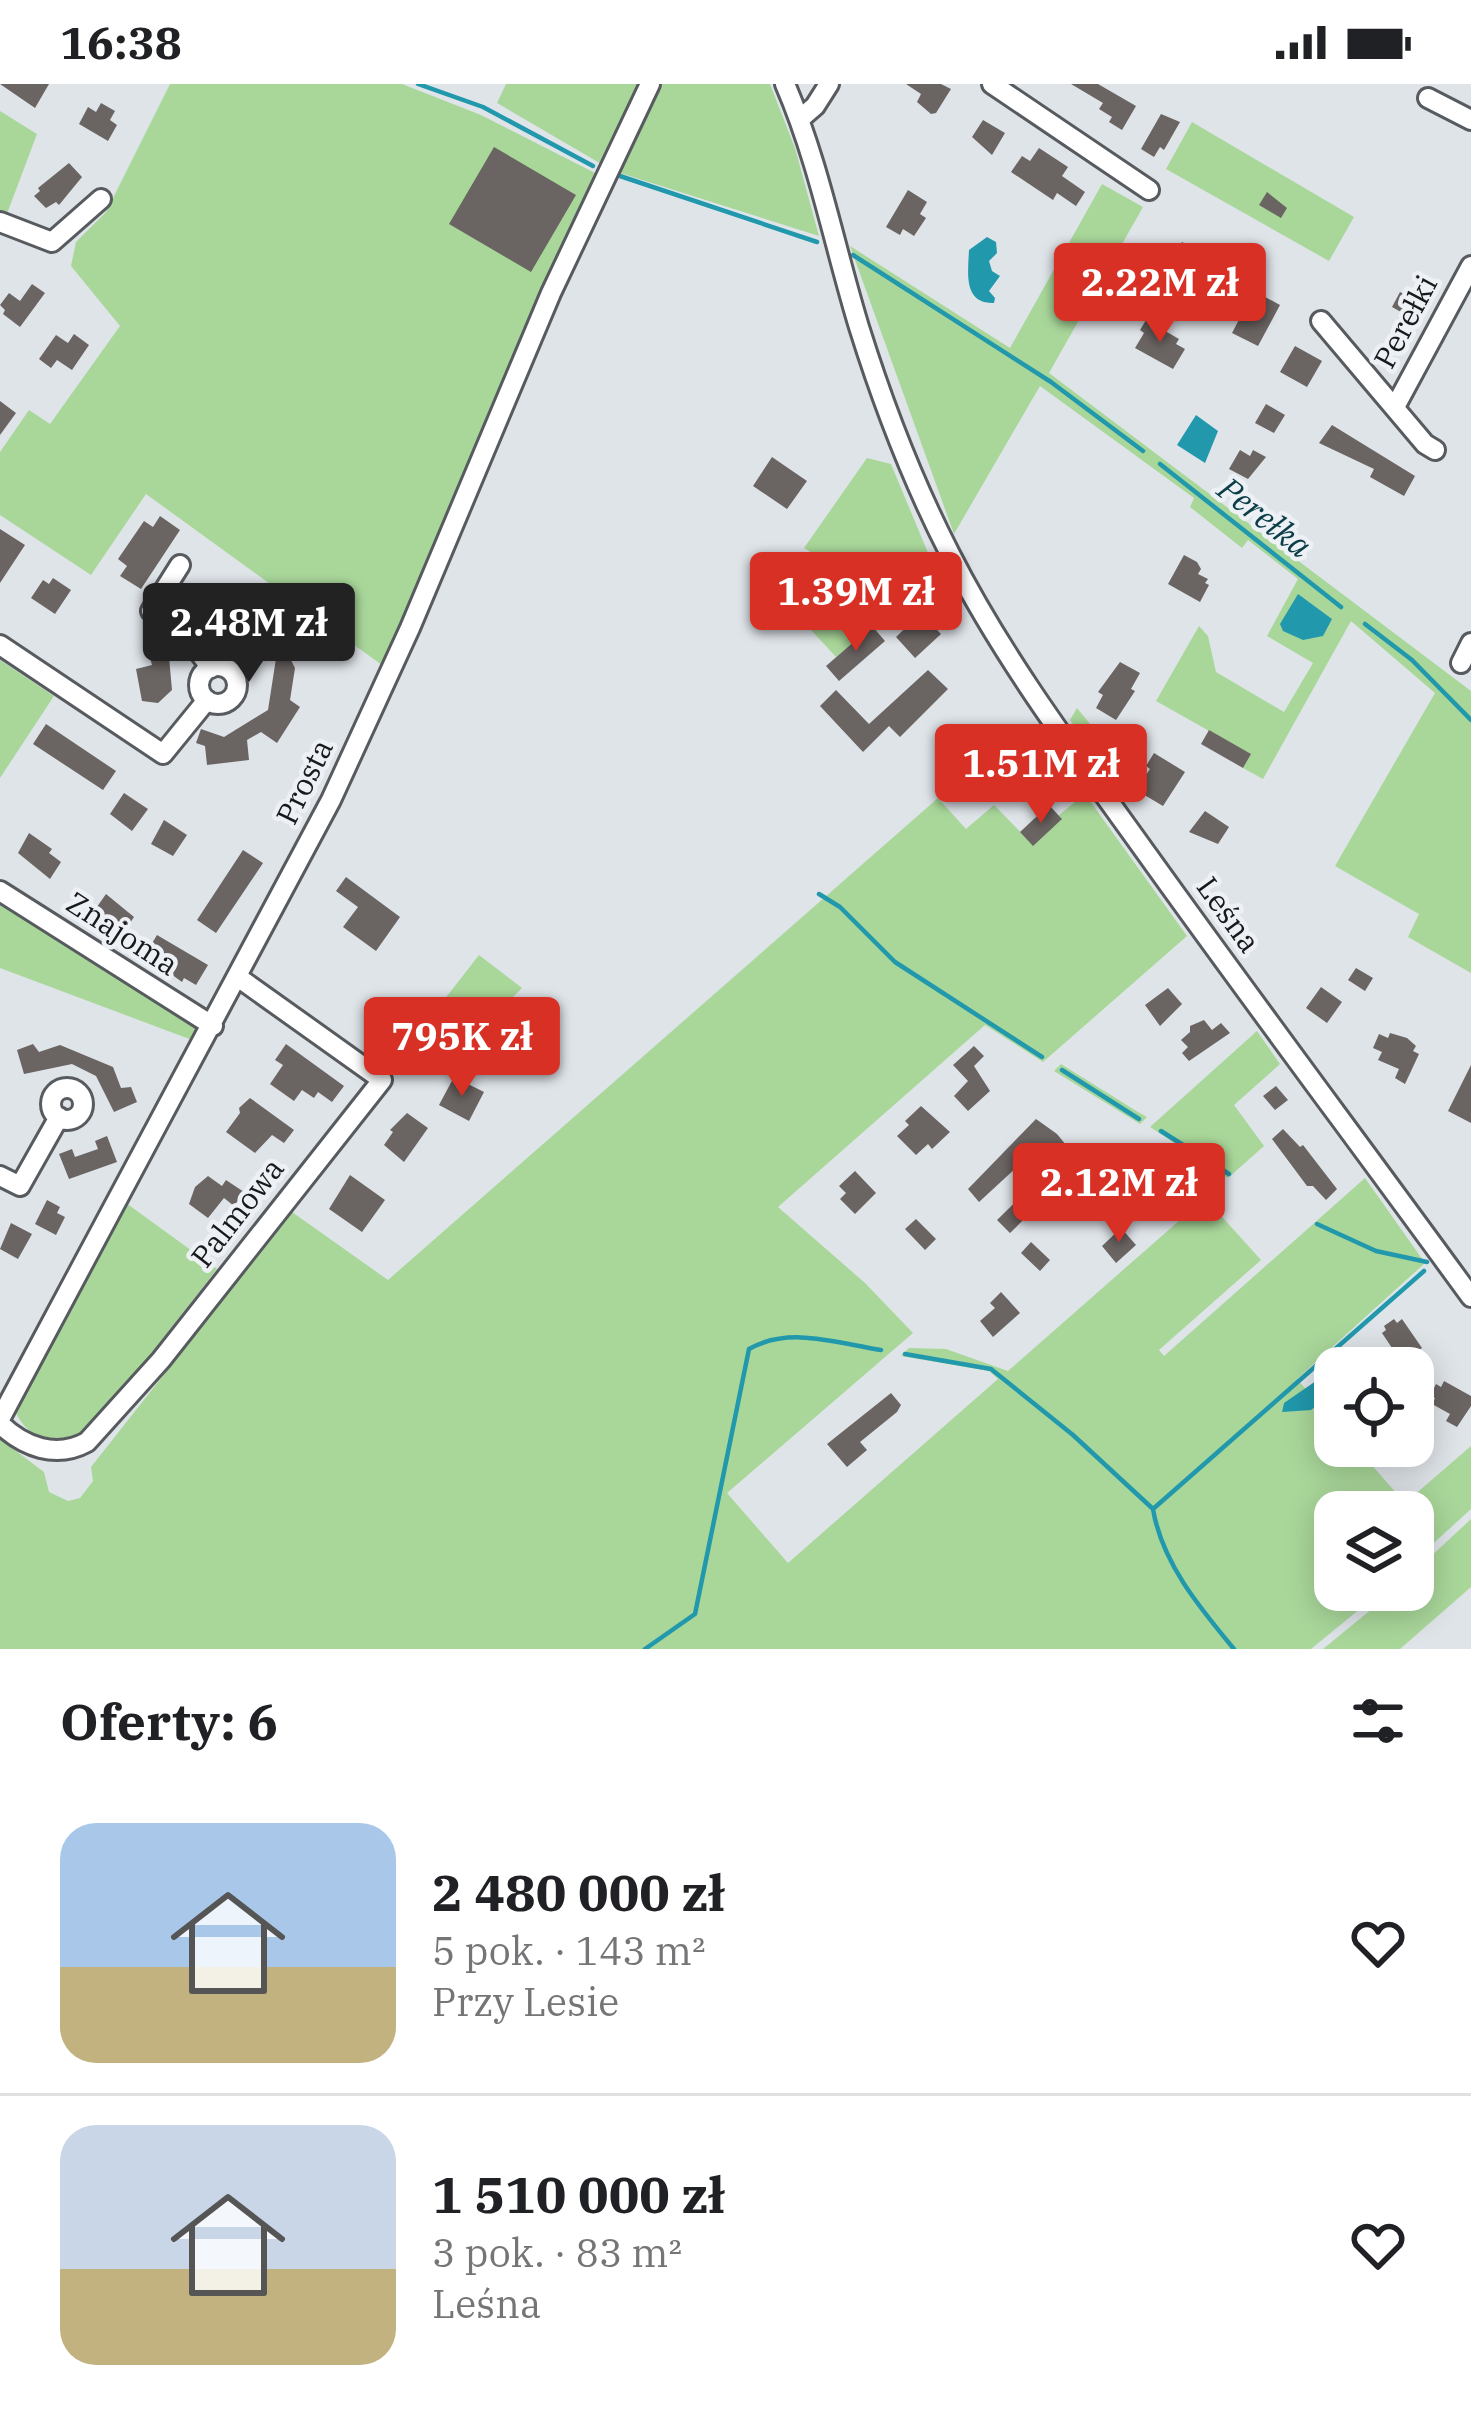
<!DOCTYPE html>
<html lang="pl">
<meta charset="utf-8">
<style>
:root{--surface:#fff;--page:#f2f2f2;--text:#202124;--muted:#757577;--line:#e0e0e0;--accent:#d93025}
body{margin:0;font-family:"IBM Plex Serif",serif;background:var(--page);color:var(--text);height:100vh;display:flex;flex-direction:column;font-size:45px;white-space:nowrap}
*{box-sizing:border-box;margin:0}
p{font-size:39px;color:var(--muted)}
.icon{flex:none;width:66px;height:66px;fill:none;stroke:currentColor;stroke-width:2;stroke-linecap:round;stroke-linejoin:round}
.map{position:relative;height:1565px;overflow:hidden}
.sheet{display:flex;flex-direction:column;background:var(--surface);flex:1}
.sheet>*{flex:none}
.controls{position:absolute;left:1314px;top:1263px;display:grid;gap:24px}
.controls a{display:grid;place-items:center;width:120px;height:120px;border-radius:24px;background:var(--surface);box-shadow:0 6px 30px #0003;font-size:60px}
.price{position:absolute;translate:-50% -102px;padding:0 27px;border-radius:12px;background:var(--accent);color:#fff;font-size:39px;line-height:78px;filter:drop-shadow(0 3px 6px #0008)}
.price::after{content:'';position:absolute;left:50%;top:72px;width:36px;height:27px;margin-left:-18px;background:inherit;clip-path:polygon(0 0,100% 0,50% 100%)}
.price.selected{background:#222;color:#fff}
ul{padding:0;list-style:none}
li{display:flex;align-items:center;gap:36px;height:300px;padding:0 60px}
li+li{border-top:3px solid var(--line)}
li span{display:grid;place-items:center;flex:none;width:336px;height:240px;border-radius:36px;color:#555}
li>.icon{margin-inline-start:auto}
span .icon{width:144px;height:144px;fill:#fffc;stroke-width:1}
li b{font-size:51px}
h2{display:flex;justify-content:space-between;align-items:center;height:144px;padding:0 60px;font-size:51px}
.status{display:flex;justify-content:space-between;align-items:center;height:84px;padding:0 60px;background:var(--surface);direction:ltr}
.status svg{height:33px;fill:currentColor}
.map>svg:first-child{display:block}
</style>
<div class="status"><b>16:38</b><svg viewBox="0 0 49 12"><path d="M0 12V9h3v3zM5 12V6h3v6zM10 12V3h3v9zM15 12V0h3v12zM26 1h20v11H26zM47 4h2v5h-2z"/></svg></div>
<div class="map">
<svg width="1471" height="1565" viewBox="0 0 1471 1565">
<rect width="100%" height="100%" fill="#dfe4e9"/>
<path fill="#a9d79a" d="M 170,0 L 402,0 L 481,31 L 597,90 L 544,199 L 386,584 L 146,410 L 91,491 L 0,431 L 0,368 L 29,326 L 50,340 L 120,242 L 71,182 L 76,158 L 106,128 Z
M 506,0 L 640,0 L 603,81 L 497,19 Z
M 662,0 L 770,0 L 795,64 L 819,152 L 617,88 Z
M 0,27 L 37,50 L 5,135 L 0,134 Z
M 1192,38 L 1354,133 L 1329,177 L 1166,85 Z
M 1102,100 L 1143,123 L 1049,289 L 1471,607 L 1471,889 L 1408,853 L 1419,830 L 1335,782 L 1435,609 L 1351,537 L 1263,695 L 1243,684 L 1250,670 L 1156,617 L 1199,542 L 1208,552 L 1216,588 L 1284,628 L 1313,579 L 1267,552 L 1298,495 L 1248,456 L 1242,464 L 1190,423 L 1194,414 L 1040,302 L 954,450 L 850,162 L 1010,264 Z
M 867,374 L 891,380 L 936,488 L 836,573 L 801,535 L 827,478 L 804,464 Z
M 0,576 L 54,612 L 0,694 Z
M 1077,624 L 1114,669 L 1105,685 L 1070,636 Z
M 1085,710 L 1187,852 L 1043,978 L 985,941 L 778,1123 L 865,1199 L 913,1249 L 727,1409 L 788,1479 L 998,1295 L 989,1287 L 901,1272 L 909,1264 L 946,1265 L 1008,1287 L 1205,1114 L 1261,1176 L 1159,1266 L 1164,1272 L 1365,1094 L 1425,1179 L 1297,1295 L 1335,1339 L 1335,1362 L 1355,1362 L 1405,1419 L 1471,1362 L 1471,1425 L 1413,1478 L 1413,1428 L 1335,1428 L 1335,1506 L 1383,1506 L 1311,1565 L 0,1565 L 0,1355 L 44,1388 L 49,1408 L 68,1417 L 80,1414 L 93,1397 L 91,1383 L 292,1128 L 388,1196 L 938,714 L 966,745 L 994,721 L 1033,761 L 1061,734 L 1059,731 Z
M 0,813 L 202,938 L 192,956 L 0,884 Z
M 479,871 L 522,904 L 465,961 L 430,934 Z
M 1257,947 L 1280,980 L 1234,1021 L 1264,1062 L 1228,1094 L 1150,1043 Z
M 1061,980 L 1138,1028 L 1147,1033 L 1140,1040 L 1054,987 Z
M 126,1119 L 217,1185 L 90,1348 C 60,1363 25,1358 14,1323 Z
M 1471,1435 L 1471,1503 L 1400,1565 L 1323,1565 L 1395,1506 L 1413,1506 L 1413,1489 Z"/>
<path fill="#2198ac" d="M 987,153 L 996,158 L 997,169 L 989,177 L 992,187 L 1000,192 L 989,207 L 995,214 L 994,219 C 963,220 968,189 969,166 Z
M 1196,331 L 1218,347 L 1205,379 L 1177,361 Z
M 1298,510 L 1332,535 L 1323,552 L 1303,556 L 1283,547 L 1280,540 Z
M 1329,1288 L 1335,1289 L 1335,1317 L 1325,1315 L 1311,1326 L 1282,1328 L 1284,1319 Z"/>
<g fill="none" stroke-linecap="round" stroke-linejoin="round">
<path stroke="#2198ac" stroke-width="4.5" d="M 418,0 L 483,23 L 593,82
M 617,91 L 817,158
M 853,171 L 1051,298 L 1143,367
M 1160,380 L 1341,523
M 1365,540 L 1412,576 L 1471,636
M 819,810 L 840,823 L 895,878 L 1042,973
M 1062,986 L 1139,1035
M 1161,1047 L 1229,1090
M 1317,1140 L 1376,1167 L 1427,1178
M 905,1270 L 991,1285 L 1073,1351 L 1152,1424
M 645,1565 L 695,1530 L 749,1265 C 789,1242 837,1259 881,1266
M 1234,1565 C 1200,1524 1162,1479 1153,1425 L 1424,1187"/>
</g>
<path fill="#6a6462" d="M 0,0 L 49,0 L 35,24 Z
M 906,0 L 941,0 L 951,5 L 936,29 L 931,30 L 917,18 L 921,10 Z
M 1071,0 L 1098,0 L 1136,22 L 1122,46 L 1109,38 L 1112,33 L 1099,25 L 1103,19 Z
M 101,19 L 115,27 L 110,36 L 117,41 L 108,57 L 79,40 L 88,23 L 96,28 Z
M 1161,30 L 1180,38 L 1164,66 L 1160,63 L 1154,73 L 1141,65 Z
M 983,36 L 1005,49 L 992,71 L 972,53 Z
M 494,63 L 576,111 L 531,188 L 449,140 Z
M 1039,64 L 1068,83 L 1062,92 L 1085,108 L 1076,122 L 1057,109 L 1053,116 L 1011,88 L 1022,72 L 1030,77 Z
M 69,79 L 82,93 L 59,121 L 56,118 L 46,124 L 34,112 L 40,107 L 38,104 Z
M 908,106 L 927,118 L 920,130 L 926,134 L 914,152 L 903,145 L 900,151 L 886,143 Z
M 1267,108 L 1287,124 L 1281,134 L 1259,121 Z
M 1182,158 L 1232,186 L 1222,203 L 1185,182 L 1155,235 L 1142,227 Z
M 32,200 L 45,209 L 20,243 L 3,230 L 5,226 L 0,221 L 9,209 L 20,217 Z
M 1416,201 L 1431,209 L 1413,243 L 1398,235 L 1401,228 L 1392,223 L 1400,208 L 1410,213 Z
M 1254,207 L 1280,221 L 1258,262 L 1232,249 Z
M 1146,236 L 1179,255 L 1176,260 L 1185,265 L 1173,285 L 1135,264 L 1144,249 L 1140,246 Z
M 74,250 L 89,261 L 72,286 L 57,276 L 51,284 L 39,275 L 56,251 L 68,259 Z
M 1295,262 L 1322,277 L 1307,303 L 1280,288 Z
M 0,317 L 16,329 L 0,351 Z
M 1266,320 L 1285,331 L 1274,349 L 1255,339 Z
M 1332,341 L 1415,392 L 1404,412 L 1370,393 L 1374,385 L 1319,359 Z
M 1240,366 L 1250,372 L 1253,366 L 1266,373 L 1248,395 L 1229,385 Z
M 772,373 L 807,397 L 787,425 L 753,402 Z
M 160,432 L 180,446 L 141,505 L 120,492 L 127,482 L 118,475 L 144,437 L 153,443 Z
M 0,445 L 25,461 L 0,499 Z
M 1184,471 L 1197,478 L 1201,485 L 1198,490 L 1208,495 L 1205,499 L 1209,501 L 1200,518 L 1168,500 Z
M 53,494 L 71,506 L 55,530 L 31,514 L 43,496 L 49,500 Z
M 208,520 L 213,529 L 231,530 L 236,524 L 243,529 L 246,524 L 274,544 L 271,548 L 279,553 L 295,584 L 290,616 L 300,623 L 277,659 L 261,648 L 247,656 L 249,676 L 207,681 L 205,662 L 196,659 L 201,645 L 224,653 L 268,626 L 277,568 L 247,549 L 244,553 L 230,552 L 229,560 L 211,559 L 212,552 L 203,551 L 190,536 L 197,532 L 195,527 Z
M 921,529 L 941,550 L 915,574 L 896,553 Z
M 872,542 L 885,557 L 839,597 L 826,582 Z
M 162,552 L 176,562 L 169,573 L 172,606 L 158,619 L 142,617 L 136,585 L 152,581 L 149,570 Z
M 1120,578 L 1140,589 L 1131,605 L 1135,607 L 1116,636 L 1096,624 L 1103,611 L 1098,608 Z
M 928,586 L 948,605 L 900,653 L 889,642 L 863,668 L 820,622 L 836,606 L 869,640 Z
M 46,640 L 116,687 L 103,706 L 33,660 Z
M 1209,646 L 1251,670 L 1243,684 L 1201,660 Z
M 1013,661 L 1033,684 L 1016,698 L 997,675 Z
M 1154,669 L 1185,688 L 1163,722 L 1136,706 L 1150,685 L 1146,682 Z
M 1048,681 L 1062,699 L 1043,713 L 1030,695 Z
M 124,709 L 148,725 L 132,747 L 110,730 Z
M 1049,721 L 1062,735 L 1033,762 L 1020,748 Z
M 1205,727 L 1229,743 L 1218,760 L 1189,748 Z
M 164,736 L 187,751 L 173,772 L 151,760 Z
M 29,749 L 52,765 L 49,769 L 61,778 L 50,795 L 18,769 Z
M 243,766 L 263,779 L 216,849 L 197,836 Z
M 346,793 L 400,833 L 376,867 L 343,843 L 358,823 L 336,807 Z
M 106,810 L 134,833 L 122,851 L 92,830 Z
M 157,851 L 208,881 L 196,901 L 184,894 L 182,898 L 145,871 Z
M 1356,884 L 1373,894 L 1365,907 L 1348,896 Z
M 1321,903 L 1342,918 L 1327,939 L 1306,924 Z
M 1168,904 L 1182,920 L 1160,942 L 1145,921 Z
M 392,927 L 406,938 L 394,953 L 380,942 Z
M 1204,936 L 1212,946 L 1221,939 L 1230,949 L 1189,977 L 1182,969 L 1188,963 L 1181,956 L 1190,948 L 1190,942 Z
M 1390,949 L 1407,954 L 1416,962 L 1413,967 L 1419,970 L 1405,1000 L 1395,994 L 1399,985 L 1378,976 L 1382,968 L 1373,964 L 1379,950 L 1388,954 Z
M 33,960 L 39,968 L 60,961 L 113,983 L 121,1004 L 131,1003 L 137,1018 L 114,1028 L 96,992 L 72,980 L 24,990 L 17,966 Z
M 286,960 L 344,1002 L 332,1018 L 318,1008 L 314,1014 L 302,1006 L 294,1017 L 270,1000 L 283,981 L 275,976 Z
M 974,962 L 984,972 L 974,982 L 990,1007 L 968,1027 L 954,1012 L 968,997 L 953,981 Z
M 1471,981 L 1471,1039 L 1448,1027 Z
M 454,993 L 484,1008 L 469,1037 L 439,1021 Z
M 1276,1002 L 1288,1016 L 1275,1026 L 1263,1012 Z
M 250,1014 L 294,1046 L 284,1059 L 272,1051 L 255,1069 L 226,1048 L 240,1029 L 239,1024 Z
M 921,1022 L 950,1048 L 932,1065 L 928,1060 L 916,1071 L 897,1052 L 909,1041 L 905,1037 Z
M 407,1029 L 428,1044 L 404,1078 L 384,1061 L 393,1048 L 390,1046 Z
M 1036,1035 L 1057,1050 L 1084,1083 L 1066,1100 L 1063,1097 L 1010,1149 L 997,1136 L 1033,1101 L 1017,1083 L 979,1118 L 968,1105 Z
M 1283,1045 L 1300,1063 L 1303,1061 L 1337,1105 L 1326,1116 L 1313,1102 L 1307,1102 L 1272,1055 Z
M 107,1052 L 117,1078 L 69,1095 L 59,1070 L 72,1065 L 75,1073 L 98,1065 L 95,1057 Z
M 1166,1070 L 1180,1087 L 1142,1126 L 1124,1105 Z
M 855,1087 L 876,1109 L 855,1130 L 840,1115 L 846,1109 L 839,1102 Z
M 350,1091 L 385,1116 L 362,1148 L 329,1125 Z
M 208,1092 L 222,1102 L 226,1096 L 244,1108 L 234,1122 L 224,1114 L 208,1134 L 189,1120 L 195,1103 Z
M 47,1116 L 60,1123 L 57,1129 L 65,1133 L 56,1151 L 35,1140 Z
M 916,1135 L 936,1155 L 925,1166 L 905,1145 Z
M 11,1139 L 32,1150 L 18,1175 L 0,1165 Z
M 1121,1144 L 1136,1161 L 1116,1179 L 1102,1162 Z
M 1031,1158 L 1050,1176 L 1040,1187 L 1021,1169 Z
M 1001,1208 L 1020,1229 L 993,1253 L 980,1237 L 995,1224 L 990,1219 Z
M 1394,1235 L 1397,1239 L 1402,1235 L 1422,1264 L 1394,1282 L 1387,1272 L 1394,1267 L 1382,1249 L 1386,1246 L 1384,1242 Z
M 1444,1297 L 1471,1312 L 1471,1322 L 1457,1343 L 1446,1337 L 1450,1330 L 1432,1320 L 1435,1314 L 1430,1312 L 1436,1300 L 1441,1303 Z
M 891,1309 L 901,1321 L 897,1328 L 860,1358 L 867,1366 L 847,1383 L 827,1360 Z"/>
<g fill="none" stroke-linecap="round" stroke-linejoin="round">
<defs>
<path id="minor" d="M 785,0 C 819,79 834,161 859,243 C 883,320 913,398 950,470 C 1005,578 1079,675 1149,773 C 1255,921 1364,1066 1471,1213
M 992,0 L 1149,106
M 1428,14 L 1471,36
M 800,35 L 815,22 L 829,0
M 0,138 L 52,158 L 101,115
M 1321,237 L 1425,360 L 1435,366
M 1395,323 L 1471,182
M 180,481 L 151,527 L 188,554 L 211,584
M 0,561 L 163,670 L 207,616
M 1461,579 L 1471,559
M199 601a19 19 0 1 1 38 0a19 19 0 1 1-38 0Z
M 0,807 L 213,942
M51 1020a16 16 0 1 1 32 0a16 16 0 1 1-32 0Z
M 0,1092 L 20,1102 L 59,1033
M 0,1335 L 331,716 L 410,544 L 551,209 L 650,0
M 0,1340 C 24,1363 56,1375 87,1358 L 161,1276 L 382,996 L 239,894"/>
</defs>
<use href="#minor" stroke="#575b5f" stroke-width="24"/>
<use href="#minor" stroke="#fff" stroke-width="18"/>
</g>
<g text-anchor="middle" stroke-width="9" stroke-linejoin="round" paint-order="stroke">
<g font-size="30" fill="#18191b" stroke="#edf1f6">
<text transform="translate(1406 238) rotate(-62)" y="10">Perełki</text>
<text transform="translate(305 698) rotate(-64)" y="10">Prosta</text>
<text transform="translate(1228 831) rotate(54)" y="10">Leśna</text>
<text transform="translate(122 850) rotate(33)" y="10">Znajoma</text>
<text transform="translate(238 1129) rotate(-52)" y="10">Palmowa</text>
</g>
<g font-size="33" font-style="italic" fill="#0b3d46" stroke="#edf1f6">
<text transform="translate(1265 433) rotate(38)" y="12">Perełka</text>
</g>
</g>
</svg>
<div class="controls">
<a><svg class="icon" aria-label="locate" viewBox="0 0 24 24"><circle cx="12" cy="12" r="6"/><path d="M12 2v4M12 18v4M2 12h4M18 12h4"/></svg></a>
<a><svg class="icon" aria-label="layers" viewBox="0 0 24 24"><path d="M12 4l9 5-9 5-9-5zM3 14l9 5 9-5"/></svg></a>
</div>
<b class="price" style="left:1160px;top:261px">2.22M zł</b>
<b class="price" style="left:856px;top:570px">1.39M zł</b>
<b class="price selected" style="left:249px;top:601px">2.48M zł</b>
<b class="price" style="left:1041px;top:742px">1.51M zł</b>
<b class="price" style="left:462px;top:1015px">795K zł</b>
<b class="price" style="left:1119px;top:1161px">2.12M zł</b>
</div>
<section class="sheet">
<h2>Oferty: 6<svg class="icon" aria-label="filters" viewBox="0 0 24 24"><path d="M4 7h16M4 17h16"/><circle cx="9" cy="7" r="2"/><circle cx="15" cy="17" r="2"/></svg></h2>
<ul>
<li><span style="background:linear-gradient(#a9c7e8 60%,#c2b280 0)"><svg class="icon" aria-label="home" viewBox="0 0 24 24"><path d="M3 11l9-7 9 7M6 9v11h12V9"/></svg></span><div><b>2 480 000 zł</b><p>5 pok. · 143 m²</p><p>Przy Lesie</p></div><svg class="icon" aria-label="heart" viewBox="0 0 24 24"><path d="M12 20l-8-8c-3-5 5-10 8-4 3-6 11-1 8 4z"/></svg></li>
<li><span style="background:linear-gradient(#c9d6e8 60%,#c2b280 0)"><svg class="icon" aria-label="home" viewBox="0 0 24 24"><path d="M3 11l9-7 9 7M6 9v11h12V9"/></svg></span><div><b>1 510 000 zł</b><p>3 pok. · 83 m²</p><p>Leśna</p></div><svg class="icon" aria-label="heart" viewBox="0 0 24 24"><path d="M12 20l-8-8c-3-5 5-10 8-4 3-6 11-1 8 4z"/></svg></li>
</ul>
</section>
